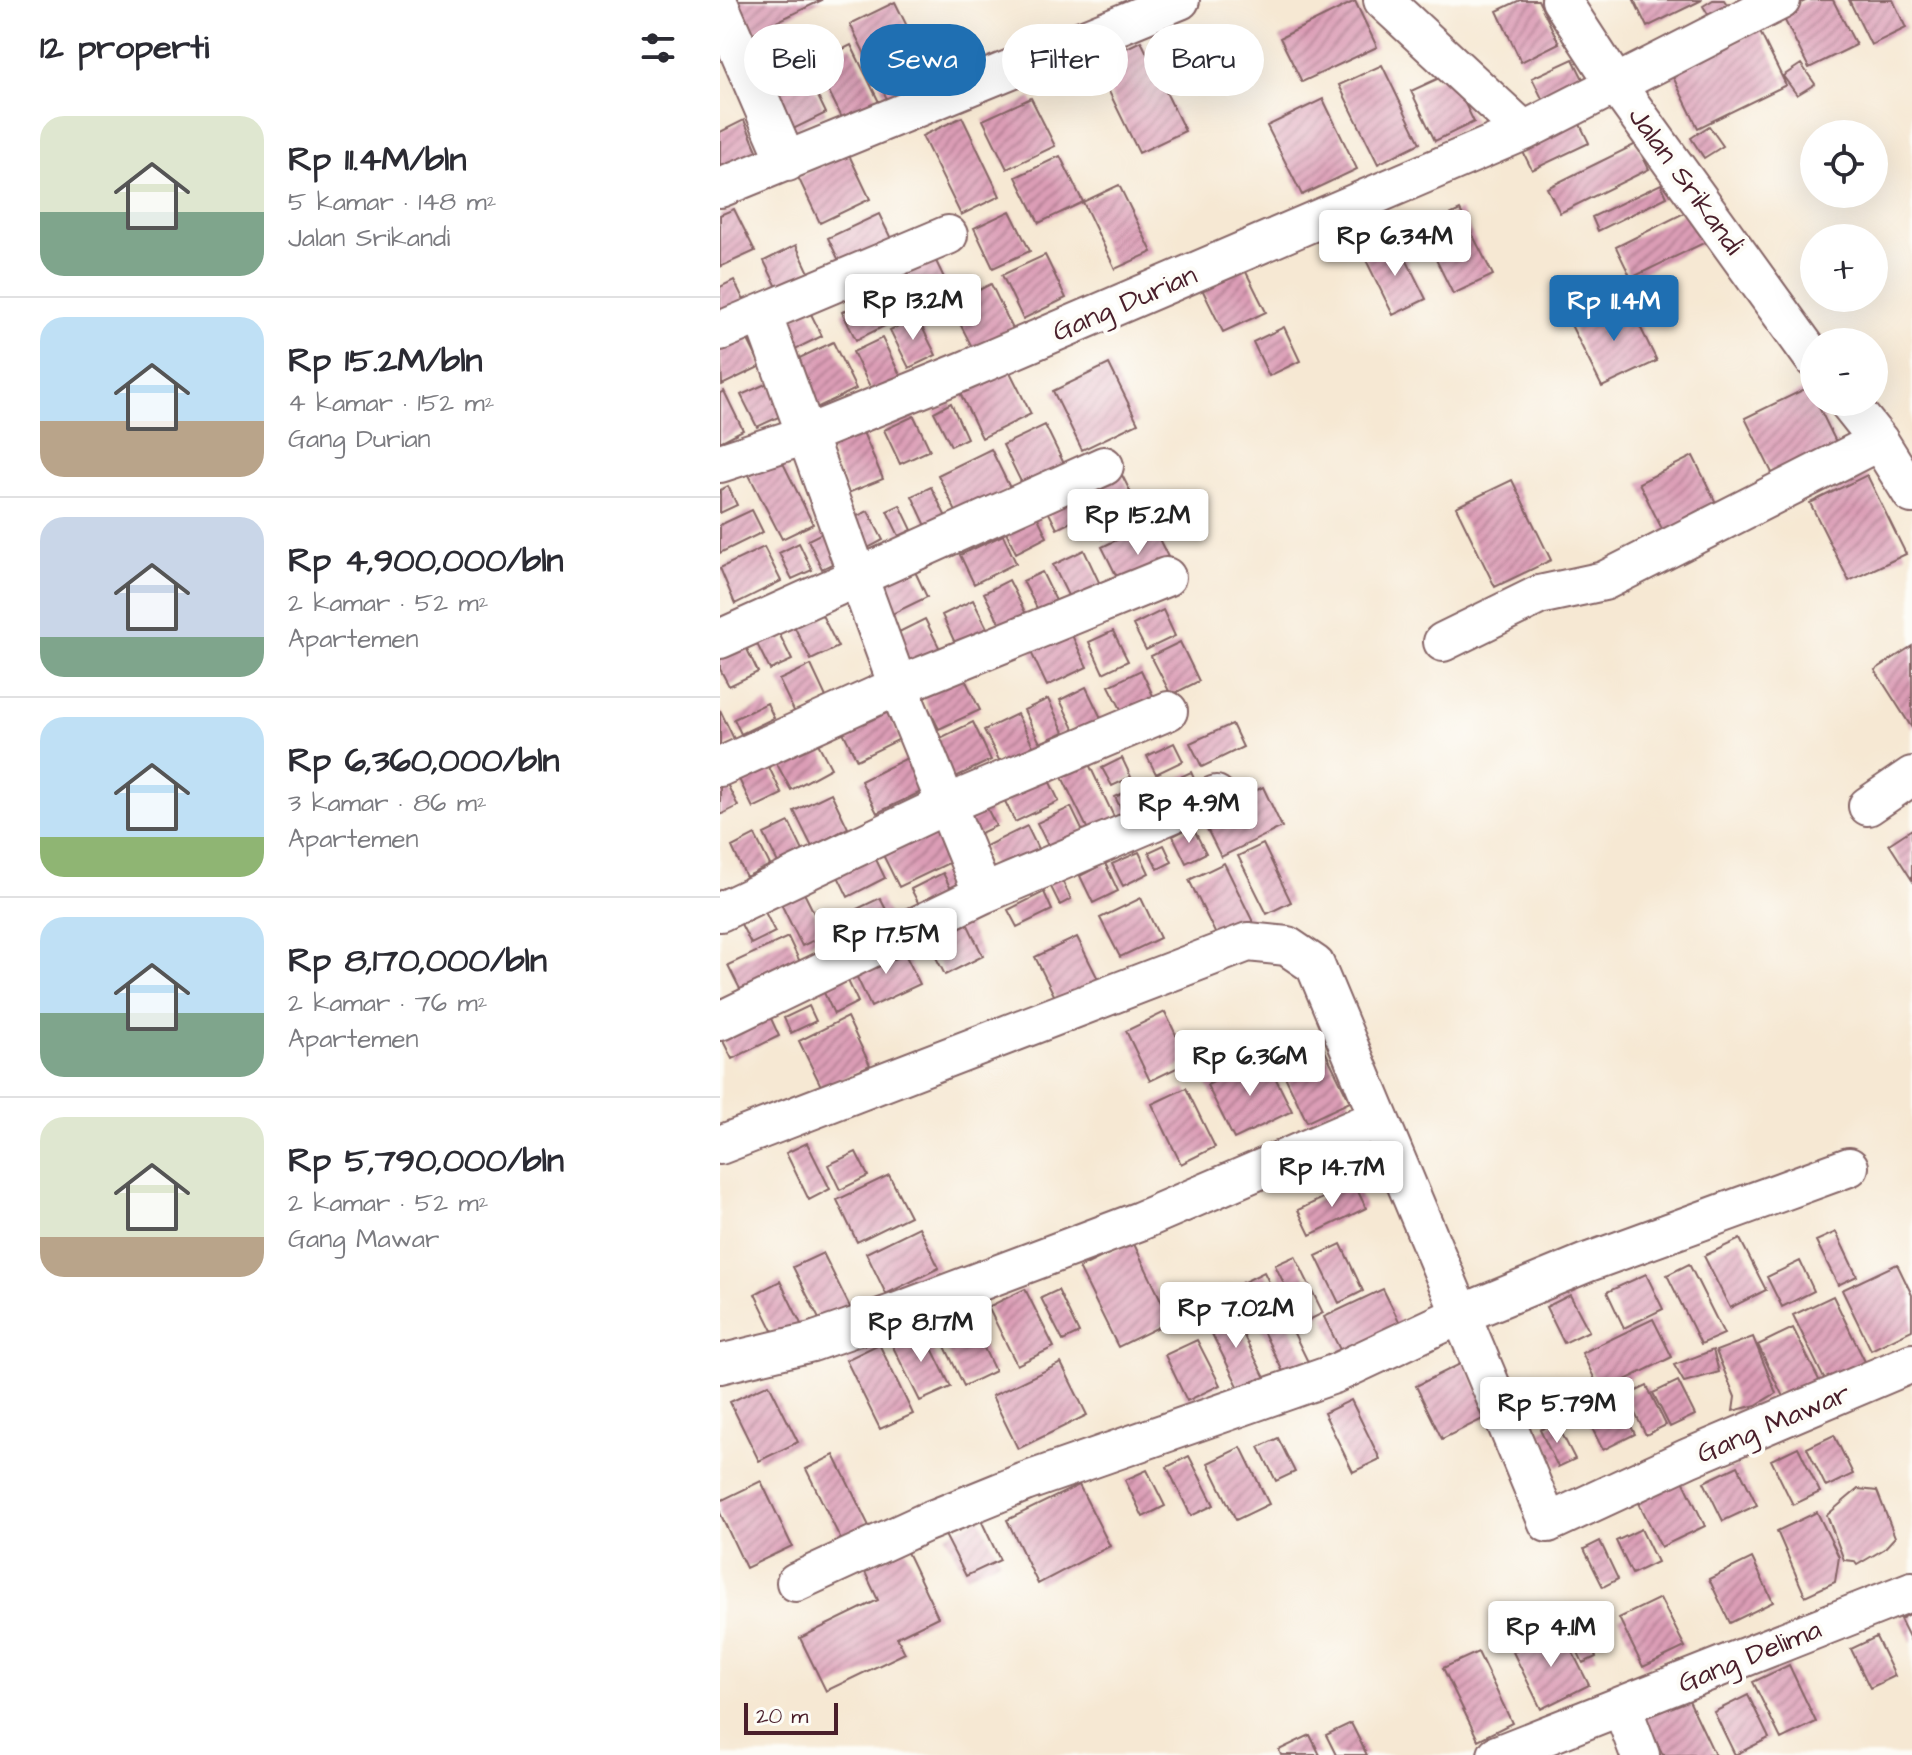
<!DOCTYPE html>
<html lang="id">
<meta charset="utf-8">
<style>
:root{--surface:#fff;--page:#f2f2f3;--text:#2b2b33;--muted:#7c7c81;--line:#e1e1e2;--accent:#1f6fb2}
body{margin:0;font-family:"Architects Daughter",sans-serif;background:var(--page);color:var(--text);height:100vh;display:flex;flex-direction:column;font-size:30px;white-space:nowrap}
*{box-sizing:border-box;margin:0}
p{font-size:26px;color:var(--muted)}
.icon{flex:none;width:44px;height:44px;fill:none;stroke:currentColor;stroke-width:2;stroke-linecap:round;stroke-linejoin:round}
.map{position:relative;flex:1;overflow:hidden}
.panel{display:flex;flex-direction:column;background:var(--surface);width:720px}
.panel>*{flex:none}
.guide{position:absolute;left:24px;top:24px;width:760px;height:72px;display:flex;gap:16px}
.fabs{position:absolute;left:1080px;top:120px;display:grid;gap:16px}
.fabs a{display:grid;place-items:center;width:88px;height:88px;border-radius:50%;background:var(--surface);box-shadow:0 8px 32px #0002;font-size:40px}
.scale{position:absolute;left:24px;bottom:20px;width:94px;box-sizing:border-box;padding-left:8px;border:4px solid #4a1f2b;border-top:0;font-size:22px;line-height:28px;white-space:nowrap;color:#4a1f2b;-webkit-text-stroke:6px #fdfcf7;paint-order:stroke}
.price{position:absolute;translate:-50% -68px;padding:0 18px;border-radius:8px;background:#fff;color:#222;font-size:26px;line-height:52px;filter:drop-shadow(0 2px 4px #0008)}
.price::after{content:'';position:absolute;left:50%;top:48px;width:24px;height:18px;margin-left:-12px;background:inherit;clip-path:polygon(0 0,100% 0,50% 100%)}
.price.active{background:var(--accent);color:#fff}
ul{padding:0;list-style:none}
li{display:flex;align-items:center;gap:24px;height:200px;padding:0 40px}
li+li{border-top:2px solid var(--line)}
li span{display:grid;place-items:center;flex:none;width:224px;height:160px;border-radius:24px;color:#555}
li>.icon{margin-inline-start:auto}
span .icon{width:96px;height:96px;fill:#fffc;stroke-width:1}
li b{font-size:34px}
h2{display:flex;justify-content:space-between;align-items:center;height:96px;padding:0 40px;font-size:34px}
.chip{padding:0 28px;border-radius:36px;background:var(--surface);box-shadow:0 8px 32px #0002;font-size:28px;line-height:72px}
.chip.active{background:var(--accent);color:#fff}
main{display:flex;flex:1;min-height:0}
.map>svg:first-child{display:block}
</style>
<main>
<section class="panel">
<h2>12 properti<svg class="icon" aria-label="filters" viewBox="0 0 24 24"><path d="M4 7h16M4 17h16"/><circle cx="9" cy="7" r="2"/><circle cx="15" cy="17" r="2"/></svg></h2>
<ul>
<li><span style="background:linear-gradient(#dfe7d0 60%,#7fa58c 0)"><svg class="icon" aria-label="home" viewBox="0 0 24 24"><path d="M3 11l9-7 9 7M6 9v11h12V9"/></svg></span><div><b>Rp 11.4M/bln</b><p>5 kamar · 148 m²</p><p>Jalan Srikandi</p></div></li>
<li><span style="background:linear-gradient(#bfe0f5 65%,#b9a48a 0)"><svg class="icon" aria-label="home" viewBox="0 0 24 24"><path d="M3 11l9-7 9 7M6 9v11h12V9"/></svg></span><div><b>Rp 15.2M/bln</b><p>4 kamar · 152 m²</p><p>Gang Durian</p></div></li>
<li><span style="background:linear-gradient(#c9d6e8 75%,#7fa58c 0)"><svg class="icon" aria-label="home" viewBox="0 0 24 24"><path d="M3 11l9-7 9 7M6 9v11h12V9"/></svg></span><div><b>Rp 4,900,000/bln</b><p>2 kamar · 52 m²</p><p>Apartemen</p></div></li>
<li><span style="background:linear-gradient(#bfe0f5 75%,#8fb573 0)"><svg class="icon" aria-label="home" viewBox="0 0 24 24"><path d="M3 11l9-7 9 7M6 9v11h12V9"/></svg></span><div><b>Rp 6,360,000/bln</b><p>3 kamar · 86 m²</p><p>Apartemen</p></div></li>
<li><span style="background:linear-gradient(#bfe0f5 60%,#7fa58c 0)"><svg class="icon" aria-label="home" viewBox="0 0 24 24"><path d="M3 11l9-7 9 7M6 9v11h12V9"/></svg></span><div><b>Rp 8,170,000/bln</b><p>2 kamar · 76 m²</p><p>Apartemen</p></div></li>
<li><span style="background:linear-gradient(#dfe7d0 75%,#b9a48a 0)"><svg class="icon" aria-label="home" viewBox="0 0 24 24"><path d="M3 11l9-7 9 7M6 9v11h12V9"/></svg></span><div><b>Rp 5,790,000/bln</b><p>2 kamar · 52 m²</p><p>Gang Mawar</p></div></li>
</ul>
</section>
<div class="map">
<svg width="1192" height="1755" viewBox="0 0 1192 1755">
<defs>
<pattern id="building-hatch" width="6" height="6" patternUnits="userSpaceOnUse" patternTransform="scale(2)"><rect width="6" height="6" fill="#db9db6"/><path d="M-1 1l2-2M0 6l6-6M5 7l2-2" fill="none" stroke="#b47f94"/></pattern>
</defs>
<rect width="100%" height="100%" fill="#fdfcf7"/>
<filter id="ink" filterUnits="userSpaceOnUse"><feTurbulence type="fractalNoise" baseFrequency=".0125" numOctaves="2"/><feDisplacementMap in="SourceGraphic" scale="16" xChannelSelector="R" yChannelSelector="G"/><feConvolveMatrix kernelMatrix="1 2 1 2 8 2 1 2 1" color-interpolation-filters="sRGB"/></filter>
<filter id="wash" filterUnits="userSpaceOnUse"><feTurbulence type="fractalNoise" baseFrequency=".006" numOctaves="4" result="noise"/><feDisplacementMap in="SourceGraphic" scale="32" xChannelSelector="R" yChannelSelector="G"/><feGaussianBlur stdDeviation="1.8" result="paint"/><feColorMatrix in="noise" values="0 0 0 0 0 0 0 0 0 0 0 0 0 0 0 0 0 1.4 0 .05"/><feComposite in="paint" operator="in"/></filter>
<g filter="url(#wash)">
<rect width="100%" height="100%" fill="#f6e8d3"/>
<g id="blocks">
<path fill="url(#building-hatch)" d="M 10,0 L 102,0 L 27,36 Z
M 800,0 L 818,0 L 839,43 L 801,62 L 777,11 Z
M 914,0 L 982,0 L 927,27 Z
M 993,0 L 1004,0 L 1014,15 L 996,27 L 983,6 Z
M 1087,0 L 1113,0 L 1136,45 L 1089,68 L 1061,13 Z
M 1129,0 L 1173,0 L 1186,28 L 1151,45 Z
M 635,1 L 657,47 L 582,82 L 560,38 Z
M 175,2 L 214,81 L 169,103 L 130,24 Z
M 1039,30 L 1066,85 L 978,128 L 951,73 Z
M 421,41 L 465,131 L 419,153 L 375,63 Z
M 73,45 L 106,113 L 65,133 L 32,65 Z
M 131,45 L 159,102 L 123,120 L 95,63 Z
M 853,59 L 870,93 L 829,113 L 812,78 Z
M 1081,64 L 1095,84 L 1077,95 L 1063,76 Z
M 662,65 L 700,143 L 658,164 L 619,85 Z
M 730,73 L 754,122 L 715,141 L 691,91 Z
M 311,98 L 335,146 L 287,169 L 263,120 Z
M 603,99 L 637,169 L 582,195 L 547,126 Z
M 242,117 L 280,196 L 241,215 L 202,136 Z
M 857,118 L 869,143 L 812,170 L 800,146 Z
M 24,120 L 41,160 L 0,176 L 0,132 Z
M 989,126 L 1003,146 L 984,158 L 971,138 Z
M 916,144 L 929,169 L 840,213 L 827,188 Z
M 128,153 L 150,199 L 100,223 L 78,177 Z
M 340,156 L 363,202 L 399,185 L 432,252 L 395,269 L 363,202 L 319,223 L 296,177 Z
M 941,184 L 947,197 L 878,231 L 872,217 Z
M 976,207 L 992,239 L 911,278 L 896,247 Z
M 14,209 L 35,251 L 0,267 L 0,215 Z
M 740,210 L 773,275 L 733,294 L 701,229 Z
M 290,211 L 310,251 L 273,268 L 254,228 Z
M 159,214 L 175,247 L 124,271 L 108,238 Z
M 677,241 L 706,299 L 673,315 L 644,256 Z
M 76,245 L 93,281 L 62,297 L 44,261 Z
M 325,255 L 346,298 L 303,319 L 282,275 Z
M 215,259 L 228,286 L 185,307 L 171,279 Z
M 522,264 L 546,312 L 503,332 L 480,285 Z
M 14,280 L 29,311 L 0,325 L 0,287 Z
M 271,284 L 293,329 L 253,349 L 230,304 Z
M 169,289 L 183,317 L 136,340 L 122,312 Z
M 906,298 L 937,361 L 882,387 L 851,325 Z
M 89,310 L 102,336 L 67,353 L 54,327 Z
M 197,317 L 216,355 L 189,368 L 170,330 Z
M 564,327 L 580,361 L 549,376 L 533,342 Z
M 25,334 L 41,366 L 2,385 L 0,346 Z
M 162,338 L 185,385 L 156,399 L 133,352 Z
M 113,342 L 136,389 L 92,410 L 69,363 Z
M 286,364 L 311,414 L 262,438 L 237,387 Z
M 389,364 L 418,423 L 362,450 L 333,391 Z
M 50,382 L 65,414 L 37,427 L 21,395 Z
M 1089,387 L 1119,448 L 1055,479 L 1025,418 Z
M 4,391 L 23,430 L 0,442 L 0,393 Z
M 231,403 L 247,438 L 231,446 L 214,412 Z
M 194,416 L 210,450 L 180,464 L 164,430 Z
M 140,425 L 163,479 L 128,493 L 106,439 Z
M 325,425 L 349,474 L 307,494 L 283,445 Z
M 271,449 L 290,488 L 240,520 L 218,475 Z
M 973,456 L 999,509 L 945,535 L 919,483 Z
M 61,459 L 93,524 L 62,539 L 29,475 Z
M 402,475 L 424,519 L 382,539 L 361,495 Z
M 1147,475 L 1186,554 L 1129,581 L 1090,503 Z
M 792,480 L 831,560 L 775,587 L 736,507 Z
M 8,486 L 17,505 L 0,513 L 0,490 Z
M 211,487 L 227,519 L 207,528 L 192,496 Z
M 349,496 L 359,518 L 337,529 L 326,507 Z
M 180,505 L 192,530 L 179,536 L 167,511 Z
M 313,507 L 327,537 L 296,553 L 282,523 Z
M 32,510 L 43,532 L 0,553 L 0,525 Z
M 148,511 L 163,540 L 148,548 L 133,518 Z
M 431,523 L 453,567 L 404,591 L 382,547 Z
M 110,529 L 124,558 L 102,569 L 88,540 Z
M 283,535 L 296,563 L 254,584 L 240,555 Z
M 79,543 L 92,570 L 72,579 L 59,553 Z
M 44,547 L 61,581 L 15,604 L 0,568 Z
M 364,550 L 385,595 L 355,610 L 333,565 Z
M 190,561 L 207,597 L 166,617 L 149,581 Z
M 322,572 L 341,611 L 323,620 L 303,581 Z
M 289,580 L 308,618 L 283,630 L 264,593 Z
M 253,600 L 268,630 L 236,645 L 222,615 Z
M 99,609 L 118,647 L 91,660 L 72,622 Z
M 443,610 L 455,636 L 426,650 L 413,625 Z
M 205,619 L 220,649 L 190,663 L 175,634 Z
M 57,629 L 72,660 L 50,670 L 35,640 Z
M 350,631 L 367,667 L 327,686 L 310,650 Z
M 393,631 L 408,661 L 383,673 L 369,642 Z
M 460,642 L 479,681 L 451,695 L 431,656 Z
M 25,645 L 38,672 L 9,686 L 0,669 L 0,657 Z
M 1192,646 L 1192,728 L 1155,670 Z
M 91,665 L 106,697 L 75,713 L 59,680 Z
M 421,670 L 436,702 L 405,717 L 389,686 Z
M 241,671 L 260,710 L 219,729 L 200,691 Z
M 366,687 L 382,720 L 356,733 L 340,700 Z
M 328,699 L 344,732 L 320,743 L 304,710 Z
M 47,703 L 54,718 L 21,734 L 14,719 Z
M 164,706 L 180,739 L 137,760 L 121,728 Z
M 0,710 L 15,741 L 0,749 Z
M 297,714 L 316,752 L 283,768 L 264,730 Z
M 253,722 L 271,760 L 229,780 L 210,743 Z
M 512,724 L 523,747 L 482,767 L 470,743 Z
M 93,734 L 111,768 L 71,790 L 52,755 Z
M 454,743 L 463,761 L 436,774 L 427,756 Z
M 189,757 L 205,790 L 157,813 L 141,781 Z
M 402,758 L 411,777 L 392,786 L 382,768 Z
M 46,761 L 62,794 L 33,808 L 17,775 Z
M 368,762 L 396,821 L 370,834 L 341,775 Z
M 325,772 L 339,801 L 295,822 L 281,793 Z
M 471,772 L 481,794 L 446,811 L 435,789 Z
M 5,780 L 18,806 L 0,815 L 0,783 Z
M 423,784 L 435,808 L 407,821 L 395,797 Z
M 543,787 L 562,827 L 501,857 L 481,817 Z
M 111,793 L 128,828 L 92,847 L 74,811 Z
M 262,798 L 276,826 L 252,837 L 239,810 Z
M 351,807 L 367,840 L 333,856 L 317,823 Z
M 215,820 L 235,860 L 179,887 L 159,847 Z
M 69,822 L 84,853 L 59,865 L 44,834 Z
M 307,826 L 321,855 L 278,876 L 264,847 Z
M 472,826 L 486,853 L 466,863 L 453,836 Z
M 1192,829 L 1192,880 L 1169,844 Z
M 35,835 L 50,865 L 26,877 L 12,847 Z
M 543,844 L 571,902 L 547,914 L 518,856 Z
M 444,845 L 452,862 L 438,869 L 429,852 Z
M 151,849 L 165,878 L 128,897 L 113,866 Z
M 419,852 L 429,873 L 403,886 L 392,864 Z
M 385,863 L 398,891 L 373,903 L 360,876 Z
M 504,863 L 535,926 L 500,943 L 469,880 Z
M 338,872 L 351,899 L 340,905 L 326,877 Z
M 223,873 L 238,903 L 206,918 L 191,889 Z
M 82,889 L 105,935 L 82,946 L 59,900 Z
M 324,892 L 332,910 L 297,927 L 288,910 Z
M 160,898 L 174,925 L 150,936 L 137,909 Z
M 421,898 L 440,938 L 400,957 L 380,918 Z
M 44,910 L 55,932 L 31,944 L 20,922 Z
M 128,915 L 141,940 L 122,950 L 110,924 Z
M 246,921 L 263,956 L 225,975 L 207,940 Z
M 68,937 L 81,964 L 22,993 L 8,965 Z
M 357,937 L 381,985 L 339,1005 L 315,957 Z
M 180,944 L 200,984 L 151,1007 L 132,967 Z
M 122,968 L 138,1002 L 114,1014 L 98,980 Z
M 89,1006 L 96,1021 L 71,1033 L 64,1018 Z
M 48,1012 L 59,1036 L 12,1059 L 0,1035 Z
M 445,1012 L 469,1062 L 430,1081 L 406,1031 Z
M 127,1017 L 150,1065 L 102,1088 L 79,1041 Z
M 601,1043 L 630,1102 L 587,1122 L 559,1064 Z
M 545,1057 L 572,1111 L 514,1139 L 487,1085 Z
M 466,1088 L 495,1147 L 461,1164 L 432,1104 Z
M 87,1143 L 110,1189 L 89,1200 L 66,1153 Z
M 136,1152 L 148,1176 L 120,1190 L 108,1165 Z
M 169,1175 L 190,1216 L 137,1242 L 117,1200 Z
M 634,1183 L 646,1208 L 590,1235 L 578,1210 Z
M 199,1227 L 219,1268 L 166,1294 L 146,1253 Z
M 1116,1232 L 1137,1276 L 1118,1285 L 1096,1241 Z
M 1020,1239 L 1046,1290 L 1010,1308 L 984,1256 Z
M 413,1242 L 451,1321 L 398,1347 L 359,1268 Z
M 621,1244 L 643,1291 L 619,1303 L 596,1256 Z
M 103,1253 L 131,1309 L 101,1323 L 73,1267 Z
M 575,1256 L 603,1313 L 583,1323 L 555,1265 Z
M 1080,1261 L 1094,1291 L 1062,1307 L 1047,1277 Z
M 969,1264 L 1004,1334 L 981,1344 L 947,1275 Z
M 1177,1264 L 1192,1295 L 1192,1330 L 1151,1350 L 1122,1290 Z
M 544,1272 L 591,1368 L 567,1380 L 520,1284 Z
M 926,1274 L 943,1309 L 904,1328 L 887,1292 Z
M 60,1281 L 86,1334 L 61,1347 L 35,1294 Z
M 305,1289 L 334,1347 L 297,1365 L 268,1307 Z
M 663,1289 L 681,1325 L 622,1354 L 604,1317 Z
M 338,1290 L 359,1333 L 343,1341 L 321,1298 Z
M 850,1295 L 869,1331 L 844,1343 L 826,1307 Z
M 1113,1296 L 1150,1372 L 1110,1391 L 1073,1315 Z
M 511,1310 L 545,1378 L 520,1390 L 486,1322 Z
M 249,1317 L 275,1371 L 244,1386 L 218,1332 Z
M 933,1319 L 952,1357 L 881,1392 L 862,1353 Z
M 201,1326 L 231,1387 L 200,1401 L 170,1341 Z
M 1073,1328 L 1102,1386 L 1066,1403 L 1038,1345 Z
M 1033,1337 L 1056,1393 L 1036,1405 L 1013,1411 L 1015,1397 L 996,1351 Z
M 477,1340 L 500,1385 L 467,1401 L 445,1355 Z
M 159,1344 L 193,1414 L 160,1429 L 126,1360 Z
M 993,1350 L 999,1372 L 964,1382 L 954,1365 Z
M 744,1362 L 771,1415 L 722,1439 L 696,1386 Z
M 341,1363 L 367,1415 L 298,1449 L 272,1396 Z
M 958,1381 L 975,1415 L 950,1427 L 933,1393 Z
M 49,1384 L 78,1442 L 39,1461 L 10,1402 Z
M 927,1386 L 946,1425 L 926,1435 L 906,1396 Z
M 897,1399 L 915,1434 L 883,1450 L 865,1414 Z
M 631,1400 L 660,1459 L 633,1472 L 604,1413 Z
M 836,1422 L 855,1459 L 838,1467 L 820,1430 Z
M 1114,1435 L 1133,1474 L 1106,1487 L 1087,1448 Z
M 558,1438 L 575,1472 L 556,1481 L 539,1447 Z
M 521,1447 L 549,1504 L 516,1520 L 488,1463 Z
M 1078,1447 L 1100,1492 L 1073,1505 L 1051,1460 Z
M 114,1455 L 150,1528 L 122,1542 L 86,1469 Z
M 469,1456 L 494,1505 L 471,1516 L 447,1467 Z
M 1018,1466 L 1037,1505 L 1003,1521 L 984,1482 Z
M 427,1470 L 445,1506 L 423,1517 L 405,1480 Z
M 961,1476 L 985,1526 L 941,1547 L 916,1497 Z
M 41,1481 L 72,1546 L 26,1568 L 0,1513 L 0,1501 Z
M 359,1485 L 390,1546 L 318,1584 L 287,1520 Z
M 1138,1489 L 1157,1491 L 1175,1537 L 1164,1549 L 1137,1565 L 1134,1561 L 1124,1560 L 1107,1515 Z
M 1097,1512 L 1119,1557 L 1115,1582 L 1085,1596 L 1057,1531 Z
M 260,1518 L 280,1560 L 246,1576 L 225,1535 Z
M 921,1529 L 937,1562 L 912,1574 L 896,1541 Z
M 880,1541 L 898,1579 L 883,1587 L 864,1549 Z
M 185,1548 L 218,1617 L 177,1637 L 185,1653 L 106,1691 L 80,1638 L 158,1600 L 143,1568 Z
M 1032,1558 L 1053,1602 L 1010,1623 L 989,1579 Z
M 940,1598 L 965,1647 L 923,1667 L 899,1618 Z
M 1192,1613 L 1192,1643 L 1180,1619 Z
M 863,1628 L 876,1657 L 863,1663 L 850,1635 Z
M 841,1629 L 869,1685 L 821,1709 L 793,1652 Z
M 1156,1637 L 1175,1676 L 1150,1688 L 1131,1649 Z
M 758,1652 L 792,1723 L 758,1740 L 723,1668 Z
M 1069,1665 L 1096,1722 L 1061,1739 L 1033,1682 Z
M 966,1694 L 995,1755 L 943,1755 L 923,1715 Z
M 1028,1695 L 1049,1738 L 1015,1755 L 994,1712 Z
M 631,1723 L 647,1755 L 616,1755 L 606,1735 Z
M 590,1735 L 600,1755 L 561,1755 L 559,1750 Z"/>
</g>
</g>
<g filter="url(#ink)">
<use href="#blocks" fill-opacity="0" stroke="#866566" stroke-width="2"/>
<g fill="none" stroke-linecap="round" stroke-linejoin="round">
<defs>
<path id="minor" d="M 663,0 L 804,131
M 841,0 L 897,86 L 1094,359
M 0,7 L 67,162
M 0,188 L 460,0
M 42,314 L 178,686 L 263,894
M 0,331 L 228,235
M 1128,402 L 1159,441 L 1192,494
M 0,463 L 86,435 L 244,371 L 804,131 L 1061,0
M 0,639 L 384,466
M 723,642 L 819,595 L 884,581 L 1159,441
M 0,767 L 178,686 L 446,577
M 1148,806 L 1192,776
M 0,912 L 225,805 L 448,711
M 0,1021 L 263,894 L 496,795
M 0,1145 L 528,942 L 567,946 L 595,965 L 828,1523 L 968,1458 L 1192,1363
M 0,1364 L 92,1342 L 178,1312 L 420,1221 L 657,1119
M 76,1582 L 204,1523 L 305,1482 L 614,1374 L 742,1314 L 866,1263 L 1129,1167
M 902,1707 L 920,1755
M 777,1755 L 1192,1591"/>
</defs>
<use href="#minor" stroke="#866566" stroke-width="42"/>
<use href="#minor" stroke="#fff" stroke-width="38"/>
</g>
</g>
<g text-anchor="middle" stroke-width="8" stroke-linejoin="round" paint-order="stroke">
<g font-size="28" fill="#4a1f2b" stroke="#fdfcf7">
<text transform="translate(967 180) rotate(54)" y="10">Jalan Srikandi</text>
<text transform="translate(404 302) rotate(-23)" y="10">Gang Durian</text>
<text transform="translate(1053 1422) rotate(-23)" y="10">Gang Mawar</text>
<text transform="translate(1029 1655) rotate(-22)" y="10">Gang Delima</text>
</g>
</g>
</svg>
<div class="fabs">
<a><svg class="icon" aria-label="locate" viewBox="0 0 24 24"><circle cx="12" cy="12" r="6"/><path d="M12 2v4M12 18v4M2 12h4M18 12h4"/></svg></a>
<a>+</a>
<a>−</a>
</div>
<div class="scale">20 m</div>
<b class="price" style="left:675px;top:278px">Rp 6.34M</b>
<b class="price" style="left:193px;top:342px">Rp 13.2M</b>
<b class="price active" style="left:894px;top:343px">Rp 11.4M</b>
<b class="price" style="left:418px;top:557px">Rp 15.2M</b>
<b class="price" style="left:469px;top:845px">Rp 4.9M</b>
<b class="price" style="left:166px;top:976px">Rp 17.5M</b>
<b class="price" style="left:530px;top:1098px">Rp 6.36M</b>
<b class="price" style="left:612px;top:1209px">Rp 14.7M</b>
<b class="price" style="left:516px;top:1350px">Rp 7.02M</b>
<b class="price" style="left:201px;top:1364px">Rp 8.17M</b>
<b class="price" style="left:837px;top:1445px">Rp 5.79M</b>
<b class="price" style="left:831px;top:1669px">Rp 4.1M</b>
<div class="guide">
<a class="chip">Beli</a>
<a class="chip active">Sewa</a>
<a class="chip">Filter</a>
<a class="chip">Baru</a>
</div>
</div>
</main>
